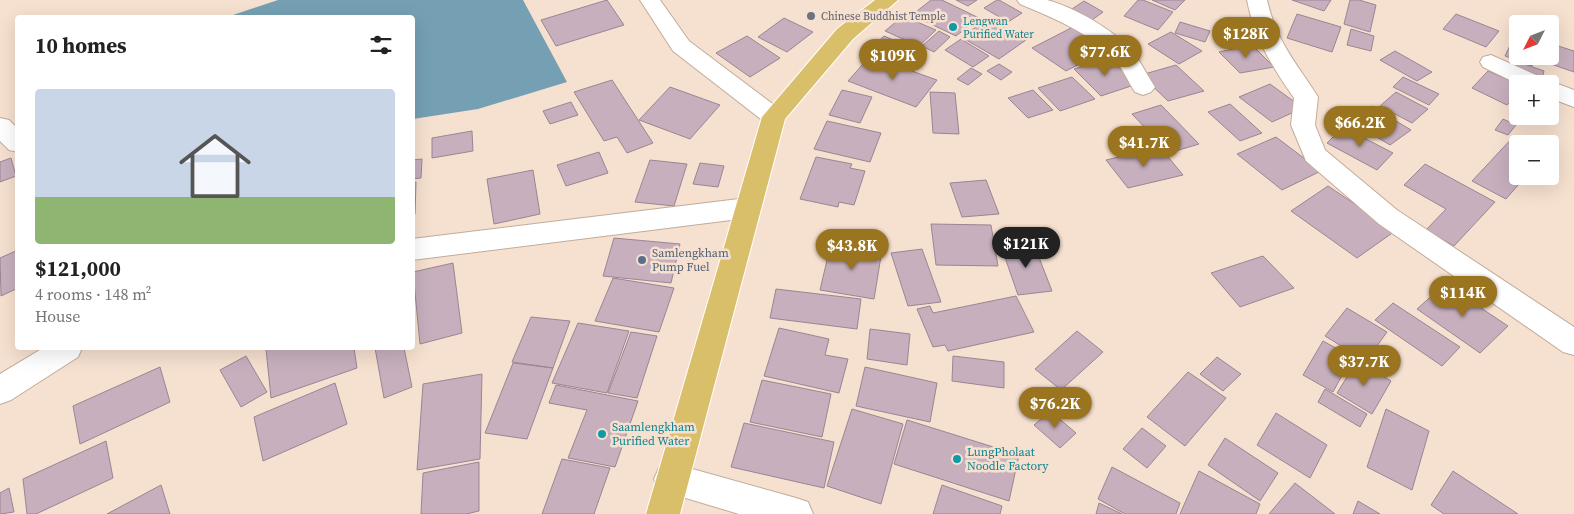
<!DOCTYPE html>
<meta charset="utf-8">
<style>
:root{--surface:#fff;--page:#f6f6f6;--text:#222;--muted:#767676;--line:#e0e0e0;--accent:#9a741f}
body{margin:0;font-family:"Source Serif 4",serif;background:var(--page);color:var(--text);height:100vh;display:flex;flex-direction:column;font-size:19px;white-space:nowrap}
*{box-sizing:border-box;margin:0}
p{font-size:16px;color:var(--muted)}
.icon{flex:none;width:28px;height:28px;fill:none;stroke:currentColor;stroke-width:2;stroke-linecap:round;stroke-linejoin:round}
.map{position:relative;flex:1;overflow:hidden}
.panel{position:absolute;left:15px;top:15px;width:400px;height:335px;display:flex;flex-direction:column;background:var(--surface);border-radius:5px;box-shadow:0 5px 20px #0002}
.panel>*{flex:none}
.needle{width:32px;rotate:228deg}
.tools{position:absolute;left:1509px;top:15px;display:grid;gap:10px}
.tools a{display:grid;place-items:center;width:50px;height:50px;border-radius:5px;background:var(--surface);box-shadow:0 5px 20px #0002;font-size:25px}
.price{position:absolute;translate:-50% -42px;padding:0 11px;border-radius:18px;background:var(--accent);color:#fff;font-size:16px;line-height:32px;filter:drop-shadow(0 1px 2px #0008)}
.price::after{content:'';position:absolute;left:50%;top:30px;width:15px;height:11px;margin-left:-8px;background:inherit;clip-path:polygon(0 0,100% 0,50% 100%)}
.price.on{background:#222;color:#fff}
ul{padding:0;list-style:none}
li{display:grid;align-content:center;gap:10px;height:265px;padding:0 20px}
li+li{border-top:1px solid var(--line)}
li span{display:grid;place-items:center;height:155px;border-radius:5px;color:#555}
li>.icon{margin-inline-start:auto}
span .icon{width:90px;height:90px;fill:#fffc;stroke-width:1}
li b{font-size:21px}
h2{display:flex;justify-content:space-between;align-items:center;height:60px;padding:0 20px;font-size:21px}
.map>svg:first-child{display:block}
</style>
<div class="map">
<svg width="1574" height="514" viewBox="0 0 1574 514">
<rect width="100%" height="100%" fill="#f6e0cf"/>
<path fill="#75a0b3" d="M 278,0 L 523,0 L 567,82 L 478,109 L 413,119 L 412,18 L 227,17 Z"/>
<path fill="#c7afbe" stroke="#9c8593" d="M 607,0 L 624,25 L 556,46 L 541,20 Z
M 931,0 L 942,0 L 979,18 L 956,36 L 912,15 Z
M 956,0 L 977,0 L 968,6 Z
M 997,0 L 999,0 L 1022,13 L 1008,22 L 984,8 Z
M 1138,0 L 1143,0 L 1173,12 L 1158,30 L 1124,16 Z
M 1152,0 L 1185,0 L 1175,10 Z
M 1292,0 L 1331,0 L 1324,11 Z
M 1350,0 L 1359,0 L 1376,5 L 1370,32 L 1344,24 Z
M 1084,1 L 1103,12 L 1092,20 L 1072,9 Z
M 1297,14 L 1341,27 L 1332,52 L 1287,38 Z
M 1456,14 L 1499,31 L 1486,47 L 1443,29 Z
M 903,16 L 936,30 L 919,46 L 885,31 Z
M 784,18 L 813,32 L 787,52 L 758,37 Z
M 988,19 L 1026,40 L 999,59 L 961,37 Z
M 1180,22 L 1210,31 L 1205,42 L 1175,33 Z
M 1073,27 L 1107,50 L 1066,71 L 1032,48 Z
M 1351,29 L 1374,36 L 1371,51 L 1347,45 Z
M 939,31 L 950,37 L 934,52 L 922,46 Z
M 1171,32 L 1202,51 L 1179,64 L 1148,44 Z
M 747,36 L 780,58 L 750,77 L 716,53 Z
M 884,36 L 921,52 L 907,66 L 869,50 Z
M 961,39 L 989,56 L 973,67 L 945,50 Z
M 1513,39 L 1518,40 L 1518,56 L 1536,56 L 1532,66 L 1505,56 Z
M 1552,44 L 1574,51 L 1574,72 L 1545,62 L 1547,56 L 1550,56 Z
M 1252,45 L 1274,67 L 1240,73 L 1219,52 Z
M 1395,51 L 1432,72 L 1417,81 L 1380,60 Z
M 870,56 L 937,80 L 916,107 L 848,81 Z
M 1109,58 L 1137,84 L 1101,96 L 1074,69 Z
M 1513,60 L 1544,71 L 1542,79 L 1510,68 Z
M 999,64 L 1012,72 L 1001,80 L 987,71 Z
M 1176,65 L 1204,91 L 1168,101 L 1141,75 Z
M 971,68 L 982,74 L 968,85 L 957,79 Z
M 1488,71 L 1518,84 L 1518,94 L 1507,105 L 1472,88 Z
M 1072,77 L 1095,99 L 1060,111 L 1038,88 Z
M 1403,77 L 1439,94 L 1429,105 L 1393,87 Z
M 612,80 L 653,143 L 627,153 L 617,137 L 604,141 L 574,92 Z
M 1270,84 L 1303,108 L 1272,122 L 1239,97 Z
M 670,87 L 720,105 L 690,139 L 639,120 Z
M 842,90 L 872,97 L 860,123 L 829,115 Z
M 1033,90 L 1053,110 L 1028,118 L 1008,98 Z
M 930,92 L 955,93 L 959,134 L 933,133 Z
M 1396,92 L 1428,109 L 1412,123 L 1380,106 Z
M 571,102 L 578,115 L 550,124 L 543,111 Z
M 1230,104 L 1262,133 L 1240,141 L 1208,112 Z
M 1161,105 L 1199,144 L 1169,153 L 1132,114 Z
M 1371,106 L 1411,130 L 1390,145 L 1350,121 Z
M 1503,119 L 1516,125 L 1508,135 L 1495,130 Z
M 827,121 L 881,133 L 870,162 L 814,149 Z
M 1343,127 L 1393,153 L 1377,170 L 1327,143 Z
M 472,131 L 473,151 L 432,158 L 432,138 Z
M 1515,135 L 1533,144 L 1518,144 L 1518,176 L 1526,176 L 1506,199 L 1472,181 Z
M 1276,137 L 1321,171 L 1282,190 L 1237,154 Z
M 1160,147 L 1183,175 L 1128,188 L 1106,160 Z
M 599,152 L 608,173 L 566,186 L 557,165 Z
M 816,157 L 852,164 L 850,168 L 865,171 L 854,205 L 839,202 L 838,207 L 800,199 Z
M 11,158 L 16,176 L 0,182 L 0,162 Z
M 422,159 L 421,178 L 412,179 L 412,160 Z
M 650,160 L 687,164 L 674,206 L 635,202 Z
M 700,163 L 724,166 L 718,187 L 693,184 Z
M 1425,164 L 1495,202 L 1454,246 L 1426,230 L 1446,209 L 1404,185 Z
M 533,170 L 540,214 L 494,224 L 487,179 Z
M 986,180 L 999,214 L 962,217 L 950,183 Z
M 416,182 L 415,214 L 412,214 L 412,183 Z
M 1328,186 L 1395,231 L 1357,258 L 1291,211 Z
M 931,224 L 991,225 L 998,266 L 936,265 Z
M 614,238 L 680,244 L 671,283 L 603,276 Z
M 1033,242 L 1052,291 L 1018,295 L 1001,246 Z
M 831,243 L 882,250 L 874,299 L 820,290 Z
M 922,249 L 941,302 L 908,306 L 891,253 Z
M 18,250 L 18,288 L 1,296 L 0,258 Z
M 1263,256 L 1294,288 L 1240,307 L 1211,273 Z
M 453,263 L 462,333 L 420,344 L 413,272 Z
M 613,278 L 674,288 L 659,332 L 595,321 Z
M 1445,284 L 1508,326 L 1480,353 L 1417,309 Z
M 776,289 L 861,299 L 857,329 L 770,318 Z
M 1016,296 L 1034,332 L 948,351 L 945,345 L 933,347 L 917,309 L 930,306 L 933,313 Z
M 1393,303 L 1460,347 L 1442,366 L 1375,320 Z
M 1347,308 L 1387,332 L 1366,361 L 1325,336 Z
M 531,317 L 570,321 L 553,368 L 512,362 Z
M 578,323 L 629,331 L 607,393 L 552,383 Z
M 779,328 L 829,339 L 825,355 L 848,359 L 839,393 L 764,376 Z
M 870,329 L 910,334 L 907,365 L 867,359 Z
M 1077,331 L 1103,352 L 1061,390 L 1035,369 Z
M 631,332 L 657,336 L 637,398 L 608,393 Z
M 1323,341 L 1352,357 L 1333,392 L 1303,375 Z
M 271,348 L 354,348 L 357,368 L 271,398 L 266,349 Z
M 375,348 L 404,348 L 412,387 L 384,398 Z
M 246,356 L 267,392 L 241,407 L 220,370 Z
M 953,356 L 1004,362 L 1004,388 L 952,381 Z
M 1217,357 L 1241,374 L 1223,391 L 1200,374 Z
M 1357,361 L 1391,381 L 1372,414 L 1337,393 Z
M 513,363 L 553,368 L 527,439 L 485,433 Z
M 160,367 L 170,402 L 80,444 L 73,406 Z
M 865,367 L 937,383 L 930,422 L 856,406 Z
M 1188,372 L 1226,398 L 1185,446 L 1147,417 Z
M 482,374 L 480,459 L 417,470 L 423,384 Z
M 762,380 L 831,394 L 822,437 L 750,422 Z
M 335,383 L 347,424 L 263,461 L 254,417 Z
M 556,385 L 638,401 L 615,467 L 568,458 L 587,410 L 549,403 Z
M 1325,389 L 1367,414 L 1360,427 L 1318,402 Z
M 852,409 L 903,424 L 881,504 L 827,486 Z
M 1386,409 L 1429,431 L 1412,490 L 1367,467 Z
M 1050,411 L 1076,433 L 1060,448 L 1034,425 Z
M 1276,413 L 1327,445 L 1310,478 L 1257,445 Z
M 907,420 L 1019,455 L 1009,501 L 894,464 Z
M 744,423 L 834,442 L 824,488 L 731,467 Z
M 1142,428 L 1166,446 L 1147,468 L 1123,449 Z
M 1225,438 L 1278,473 L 1260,501 L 1208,465 Z
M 106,441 L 113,478 L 36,514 L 27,514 L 23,479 Z
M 562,459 L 610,468 L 594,514 L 542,514 Z
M 479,462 L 479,511 L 466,514 L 421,514 L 423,473 Z
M 1112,467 L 1180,503 L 1176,514 L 1125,514 L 1098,499 Z
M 1199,471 L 1260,504 L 1256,514 L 1180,514 Z
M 1453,471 L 1518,514 L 1444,514 L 1431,505 Z
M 1295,483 L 1335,514 L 1269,514 Z
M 161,485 L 170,514 L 107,514 Z
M 942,485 L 1002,506 L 1000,514 L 933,514 Z
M 9,488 L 14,512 L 0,514 L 0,493 Z
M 1358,501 L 1380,514 L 1353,514 Z
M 1099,503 L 1122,514 L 1096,514 Z"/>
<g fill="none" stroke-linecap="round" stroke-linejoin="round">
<defs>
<path id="street" d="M 640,0 L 660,0 L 689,41 L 782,111 L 786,117 L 782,123 L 774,125 L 766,123 L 673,51 Z
M 1017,0 C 1026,0 1038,0 1047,0 C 1074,7 1114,30 1132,51 C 1141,62 1147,75 1155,87 L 1151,92 L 1143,95 L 1135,92 C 1128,82 1123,68 1114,59 C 1089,32 1053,18 1020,4 Z
M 1247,0 L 1267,0 C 1277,43 1296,62 1318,97 L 1315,125 L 1325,150 L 1397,210 L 1574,327 L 1574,355 L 1563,352 L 1379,224 L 1306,161 L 1291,125 L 1294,98 C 1272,67 1254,37 1247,0 Z
M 1491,55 L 1545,79 L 1547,82 L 1558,84 L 1574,90 L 1574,107 L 1550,98 L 1550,84 L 1518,84 L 1483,67 L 1480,62 L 1483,57 Z
M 0,118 L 9,120 L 18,129 L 18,152 L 9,150 L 0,141 Z
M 747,198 L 756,201 L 760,208 L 756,215 L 747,218 L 412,260 L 412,239 Z
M 43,348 L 82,348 L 78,357 L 11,400 L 0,404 L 0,374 Z
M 671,463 L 796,498 L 808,502 L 813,514 L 739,514 L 659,490 L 654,479 L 659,468 Z"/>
<path id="highway" d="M 875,0 L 898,0 L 853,39 L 785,119 L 680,514 L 646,514 L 762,117 L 837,29 Z"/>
</defs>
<use href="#street" stroke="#c1ac9b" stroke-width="2"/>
<use href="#highway" stroke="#fff" stroke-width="2"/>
<use href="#street" fill="#fff" fill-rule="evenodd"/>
<use href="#highway" fill="#dabf6b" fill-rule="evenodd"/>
</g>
<circle fill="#6b7280" stroke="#f6e0cf" stroke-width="2" cx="811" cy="16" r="5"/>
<g fill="#0f9aa8" stroke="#f6e0cf" stroke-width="2">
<circle cx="953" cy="27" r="5"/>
<circle cx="602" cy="434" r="5"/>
<circle cx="957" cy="459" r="5"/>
</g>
<circle fill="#5c6f8a" stroke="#f6e0cf" stroke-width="2" cx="642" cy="260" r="5"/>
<g text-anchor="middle" stroke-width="5" stroke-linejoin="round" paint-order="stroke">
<g font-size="11" fill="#5b616d" stroke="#f6e0cf" text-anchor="start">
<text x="821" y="20">Chinese Buddhist Temple</text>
</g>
<g font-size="11" fill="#0d838f" stroke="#f6e0cf" text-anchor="start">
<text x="963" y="25">Lengwan<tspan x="963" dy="13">Purified Water</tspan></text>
</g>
<g font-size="12" fill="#4e5e75" stroke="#f6e0cf" text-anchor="start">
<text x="652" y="257">Samlengkham<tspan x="652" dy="14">Pump Fuel</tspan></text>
</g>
<g font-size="12" fill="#0d838f" stroke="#f6e0cf" text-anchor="start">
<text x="612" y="431">Saamlengkham<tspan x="612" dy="14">Purified Water</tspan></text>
<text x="967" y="456">LungPholaat<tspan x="967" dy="14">Noodle Factory</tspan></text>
</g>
</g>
</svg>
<div class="tools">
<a><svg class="needle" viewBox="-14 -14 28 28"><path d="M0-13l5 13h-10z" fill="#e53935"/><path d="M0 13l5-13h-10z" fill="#767676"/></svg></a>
<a>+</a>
<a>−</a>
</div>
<b class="price" style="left:1246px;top:59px">$128K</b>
<b class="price" style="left:1105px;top:77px">$77.6K</b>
<b class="price" style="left:893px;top:81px">$109K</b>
<b class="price" style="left:1360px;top:148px">$66.2K</b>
<b class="price" style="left:1144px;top:168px">$41.7K</b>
<b class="price on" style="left:1026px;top:269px">$121K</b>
<b class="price" style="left:852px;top:271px">$43.8K</b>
<b class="price" style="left:1463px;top:318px">$114K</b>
<b class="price" style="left:1364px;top:387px">$37.7K</b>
<b class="price" style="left:1055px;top:429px">$76.2K</b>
<section class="panel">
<h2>10 homes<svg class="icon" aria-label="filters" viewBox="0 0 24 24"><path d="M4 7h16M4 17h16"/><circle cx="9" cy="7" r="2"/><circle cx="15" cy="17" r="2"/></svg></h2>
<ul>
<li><span style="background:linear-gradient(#c9d6e8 70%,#8fb573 0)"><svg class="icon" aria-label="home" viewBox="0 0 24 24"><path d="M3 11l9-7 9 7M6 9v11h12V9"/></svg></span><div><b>$121,000</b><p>4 rooms · 148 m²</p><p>House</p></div></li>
</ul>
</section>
</div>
